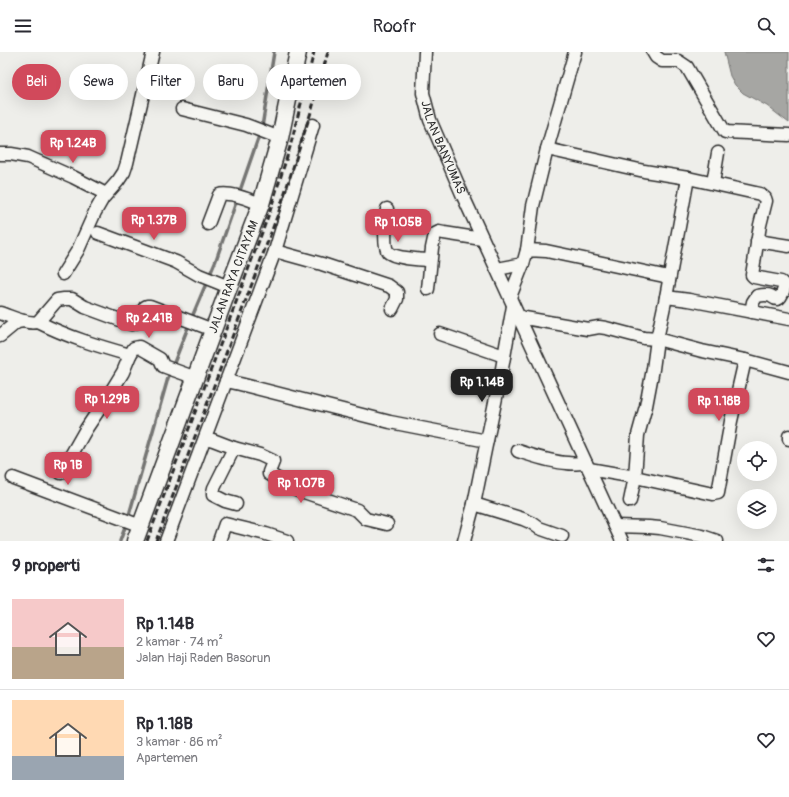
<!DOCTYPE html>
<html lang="id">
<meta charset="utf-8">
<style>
:root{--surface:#fff;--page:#f2f2f3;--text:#2b2b33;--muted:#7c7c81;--line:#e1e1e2;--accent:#d1495b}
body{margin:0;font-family:Pangolin,sans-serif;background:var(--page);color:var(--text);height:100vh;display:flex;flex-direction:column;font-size:15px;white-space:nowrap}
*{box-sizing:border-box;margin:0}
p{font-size:13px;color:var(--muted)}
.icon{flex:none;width:22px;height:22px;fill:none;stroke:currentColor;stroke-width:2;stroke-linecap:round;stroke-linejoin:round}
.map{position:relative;height:489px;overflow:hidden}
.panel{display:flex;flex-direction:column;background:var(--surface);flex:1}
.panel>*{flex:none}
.top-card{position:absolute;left:12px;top:12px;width:400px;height:36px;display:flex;gap:8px}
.controls{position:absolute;left:737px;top:389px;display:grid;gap:8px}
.controls a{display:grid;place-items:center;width:40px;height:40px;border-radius:50%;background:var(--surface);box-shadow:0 4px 16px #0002;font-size:20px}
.price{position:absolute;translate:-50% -34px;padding:0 9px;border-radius:8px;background:var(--accent);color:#fff;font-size:13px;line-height:26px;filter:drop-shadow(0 1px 2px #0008)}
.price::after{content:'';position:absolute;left:50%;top:24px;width:12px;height:9px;margin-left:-6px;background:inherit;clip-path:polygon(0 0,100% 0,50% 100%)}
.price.current{background:#222;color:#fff}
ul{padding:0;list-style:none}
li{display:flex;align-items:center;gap:12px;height:100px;padding:0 12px}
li+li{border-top:1px solid var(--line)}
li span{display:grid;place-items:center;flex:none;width:112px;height:80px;border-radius:0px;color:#555}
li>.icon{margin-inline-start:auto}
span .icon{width:48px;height:48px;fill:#fffc;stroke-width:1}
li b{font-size:17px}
h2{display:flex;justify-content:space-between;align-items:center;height:48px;padding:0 12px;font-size:17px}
.pill{padding:0 14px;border-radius:18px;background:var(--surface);box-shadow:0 4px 16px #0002;font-size:14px;line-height:36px}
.pill.current{background:var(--accent);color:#fff}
header{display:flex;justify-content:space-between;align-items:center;height:52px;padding:0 12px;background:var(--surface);font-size:18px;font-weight:600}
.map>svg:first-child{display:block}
</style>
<header><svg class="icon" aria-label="menu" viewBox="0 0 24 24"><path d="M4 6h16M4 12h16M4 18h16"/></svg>Roofr<svg class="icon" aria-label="search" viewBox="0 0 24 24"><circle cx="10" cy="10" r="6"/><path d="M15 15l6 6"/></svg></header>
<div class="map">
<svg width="789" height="489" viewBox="0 0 789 489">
<rect width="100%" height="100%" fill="#eeeeea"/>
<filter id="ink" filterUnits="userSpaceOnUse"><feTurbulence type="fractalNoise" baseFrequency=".025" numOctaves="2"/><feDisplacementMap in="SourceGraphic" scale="8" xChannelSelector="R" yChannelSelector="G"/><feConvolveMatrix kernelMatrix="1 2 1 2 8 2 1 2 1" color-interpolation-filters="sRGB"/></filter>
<g filter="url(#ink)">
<path fill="#a6a6a3" stroke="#757573" d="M 724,0 L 789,0 L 789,71 L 767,54 L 743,41 L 735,33 L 730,24 Z"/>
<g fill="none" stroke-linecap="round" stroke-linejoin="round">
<path stroke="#757573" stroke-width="3.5" d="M 120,489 L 127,470 L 168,326 L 192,265 L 216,208 L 262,75 L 274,0"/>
<defs>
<g id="minor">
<path id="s1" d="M 425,0 L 423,41 L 430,68 L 463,144 L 622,489"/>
<path d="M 653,0 L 656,5 L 662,9 L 678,9 L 687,15 L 719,70 L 725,80 L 789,83"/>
<path d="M 182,57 L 246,73 L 280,86"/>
<path d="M 547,97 L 644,119 L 688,126 L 760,142 L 765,146 L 766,149 L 760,173 L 752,223 L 754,225 L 781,230 C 782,231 783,232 784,233 C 785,236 781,247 777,247 C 774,247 773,245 771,244 C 766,242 762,243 757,244 L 753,250 L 751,260"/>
<path d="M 0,102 L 11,102 L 28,105 L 73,125 L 106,142"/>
<path d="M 713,131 L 718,101"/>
<path d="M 387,157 C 386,165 383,194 388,200 C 393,206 422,208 430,208"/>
<path d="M 208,172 L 219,143 C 228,139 251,148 261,152"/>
<path d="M 98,181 L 176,210 L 199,223 L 229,235"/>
<path d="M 757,189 L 789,194"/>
<path d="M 527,198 L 533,154 L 547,97 L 575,0"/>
<path d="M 275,199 L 322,212 L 389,234 L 397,240 L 397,247 L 392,257"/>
<path d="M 497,217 L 523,212 L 527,198 L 546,199 L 664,224 L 667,226 L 669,229 L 666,245"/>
<path d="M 63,222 L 78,198 L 95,160 L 103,146 L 118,129 L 124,120 L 127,111 L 153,0"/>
<path d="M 669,229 L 688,126"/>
<path d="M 428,237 L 432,196 L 435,182 L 439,180 L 444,181 L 482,187"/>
<path d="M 510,245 L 523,212"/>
<path d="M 0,261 C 10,264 27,273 38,270 L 57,248 L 64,247 L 72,247 L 85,255 L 131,272 C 140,271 142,262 145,255 L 147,254 L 150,254 L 213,278"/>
<path d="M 519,265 L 588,277 L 599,275 L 606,276 L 644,286 L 657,287 L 702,299 L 745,308 L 789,320"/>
<path d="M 38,270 C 68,285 98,294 130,303"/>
<path d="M 440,282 L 504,304"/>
<path d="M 0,284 L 17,270 L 24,269"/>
<path d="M 226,329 L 240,332 L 390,370 L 487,389"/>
<path d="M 789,384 L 789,387"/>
<path d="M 205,386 L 213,388 L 234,396 L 214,436 L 213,440 L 213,443 L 225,449 L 236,452"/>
<path d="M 234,396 L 260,403 L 273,409 L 273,410 L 269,420 L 269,422 L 296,437 L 307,441 L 357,458 L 366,467 L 387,472"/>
<path d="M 518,399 C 534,404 550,410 567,411 C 573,412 579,411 586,411"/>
<path d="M 589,417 L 635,425 L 713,442 L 718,441 L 731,369 L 745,308"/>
<path d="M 61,421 L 86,377 L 112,338 L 123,320 L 130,303 L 134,296 L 139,295 L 160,307 L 163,314 L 196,326"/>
<path d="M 13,426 L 141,474"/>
<path d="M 630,449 L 635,425 L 638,383 L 646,354 L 653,317 L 657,287 L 666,245 L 689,248 L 789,267"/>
<path d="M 474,452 L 523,467 L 532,471 L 539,476 L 562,484"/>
<path d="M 615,474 L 649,475 L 660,476 L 702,484 L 717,489"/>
<path d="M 166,489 L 275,199 L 313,73"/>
<path d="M 219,489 L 225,472 L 266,482 L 287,489"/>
<path d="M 464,489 L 474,452 L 485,398 L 501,322 L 513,254"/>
</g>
<g id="major">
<path id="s2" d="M 135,489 L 229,235 L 261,152 L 280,86 L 298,0"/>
</g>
</defs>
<use href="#minor" stroke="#2b2b2b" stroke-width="15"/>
<use href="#major" stroke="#2b2b2b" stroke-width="19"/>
<use href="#minor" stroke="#f6f6f2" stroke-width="12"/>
<use href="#major" stroke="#f6f6f2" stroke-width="16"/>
<path stroke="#2b2b2b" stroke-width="3" stroke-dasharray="6 3" stroke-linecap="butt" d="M 147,489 L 270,159 L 290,95 L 314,0
M 156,489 L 278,162 L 312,57 L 328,0"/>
</g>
</g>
<g text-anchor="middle" stroke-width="4" stroke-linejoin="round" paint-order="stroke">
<g font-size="12" fill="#2b2b2b" stroke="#f6f6f2">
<text dy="4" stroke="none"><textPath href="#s1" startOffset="99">JALAN BANYUMAS</textPath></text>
<text dy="4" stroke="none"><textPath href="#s2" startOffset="282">JALAN RAYA CITAYAM</textPath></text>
</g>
</g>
</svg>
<div class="controls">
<a><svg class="icon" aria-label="locate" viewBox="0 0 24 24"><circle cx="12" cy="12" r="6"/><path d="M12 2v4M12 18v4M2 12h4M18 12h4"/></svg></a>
<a><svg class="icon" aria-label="layers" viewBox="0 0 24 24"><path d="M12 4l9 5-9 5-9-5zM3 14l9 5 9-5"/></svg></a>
</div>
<b class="price" style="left:73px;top:112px">Rp 1.24B</b>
<b class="price" style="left:154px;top:189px">Rp 1.37B</b>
<b class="price" style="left:398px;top:191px">Rp 1.05B</b>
<b class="price" style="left:149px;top:287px">Rp 2.41B</b>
<b class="price current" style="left:482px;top:351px">Rp 1.14B</b>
<b class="price" style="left:107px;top:368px">Rp 1.29B</b>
<b class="price" style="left:719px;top:370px">Rp 1.18B</b>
<b class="price" style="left:68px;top:434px">Rp 1B</b>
<b class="price" style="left:301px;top:452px">Rp 1.07B</b>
<div class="top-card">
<a class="pill current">Beli</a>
<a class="pill">Sewa</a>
<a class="pill">Filter</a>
<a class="pill">Baru</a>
<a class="pill">Apartemen</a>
</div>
</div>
<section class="panel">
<h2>9 properti<svg class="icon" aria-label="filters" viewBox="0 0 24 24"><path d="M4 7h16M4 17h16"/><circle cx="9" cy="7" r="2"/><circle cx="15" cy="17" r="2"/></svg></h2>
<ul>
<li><span style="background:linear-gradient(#f6c9c9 60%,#b9a48a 0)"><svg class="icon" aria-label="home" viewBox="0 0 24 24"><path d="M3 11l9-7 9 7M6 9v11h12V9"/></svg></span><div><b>Rp 1.14B</b><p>2 kamar · 74 m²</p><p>Jalan Haji Raden Basorun</p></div><svg class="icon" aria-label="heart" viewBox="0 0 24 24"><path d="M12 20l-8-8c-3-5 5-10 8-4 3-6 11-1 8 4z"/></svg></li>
<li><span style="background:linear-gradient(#ffd9b3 70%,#9aa5b1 0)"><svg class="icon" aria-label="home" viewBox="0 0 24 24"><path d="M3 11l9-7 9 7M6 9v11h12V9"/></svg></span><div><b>Rp 1.18B</b><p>3 kamar · 86 m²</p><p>Apartemen</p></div><svg class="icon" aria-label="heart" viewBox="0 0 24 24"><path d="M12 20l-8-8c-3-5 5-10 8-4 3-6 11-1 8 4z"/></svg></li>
</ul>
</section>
